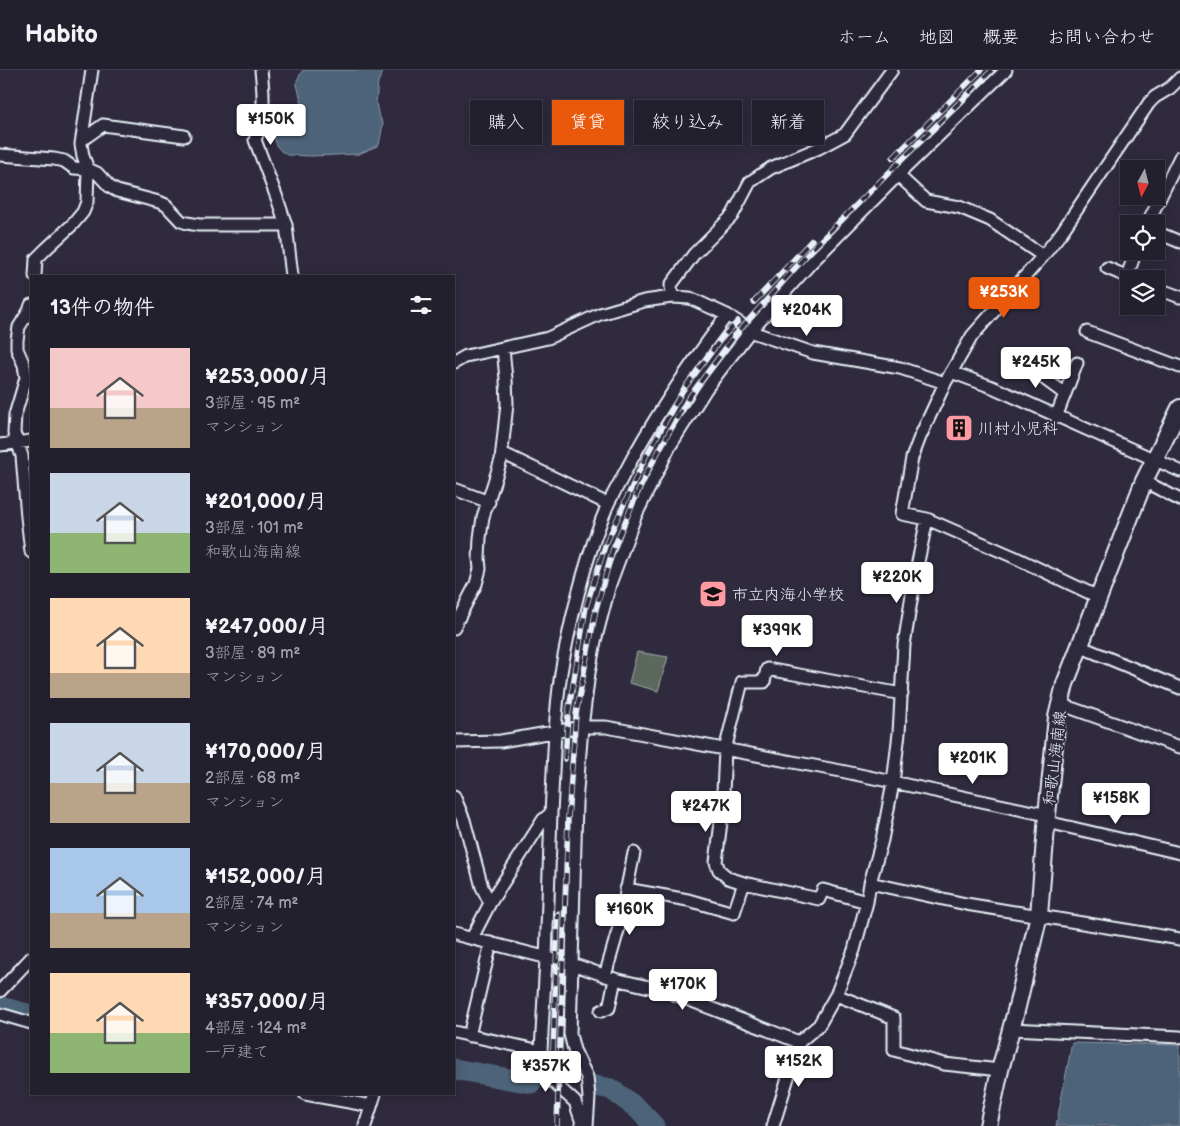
<!DOCTYPE html>
<html lang="ja">
<meta charset="utf-8">
<style>
:root{--surface:#23202e;--page:#2f2d3a;--text:#f1f3f6;--muted:#a3a3aa;--line:#403e4a;--accent:#ea580c}
body{margin:0;font-family:"Balsamiq Sans","Klee One",sans-serif;background:var(--page);color:var(--text);height:100vh;display:flex;flex-direction:column;font-size:19px;white-space:nowrap}
*{box-sizing:border-box;margin:0}
p{font-size:16px;color:var(--muted)}
.icon{flex:none;width:28px;height:28px;fill:none;stroke:currentColor;stroke-width:2;stroke-linecap:round;stroke-linejoin:round}
.map{position:relative;flex:1;overflow:hidden}
.sheet{position:absolute;left:30px;top:205px;width:425px;height:820px;display:flex;flex-direction:column;background:var(--surface);border-radius:0px;box-shadow:0 2px 12px #0003,0 0 0 1px var(--line)}
.sheet>*{flex:none}
.hud{position:absolute;left:470px;top:30px;width:475px;height:45px;display:flex;gap:10px}
.needle{width:32px;rotate:187deg}
.buttons{position:absolute;left:1120px;top:90px;display:grid;gap:10px}
.buttons a{display:grid;place-items:center;width:45px;height:45px;border-radius:0px;background:var(--surface);box-shadow:0 2px 12px #0003,0 0 0 1px var(--line);font-size:25px}
.price{position:absolute;translate:-50% -42px;padding:0 11px;border-radius:5px;background:#fff;color:#222;font-size:16px;line-height:32px;filter:drop-shadow(0 1px 2px #0008)}
.price::after{content:'';position:absolute;left:50%;top:30px;width:15px;height:11px;margin-left:-8px;background:inherit;clip-path:polygon(0 0,100% 0,50% 100%)}
.price.on{background:var(--accent);color:#fff}
ul{padding:0;list-style:none}
li{display:flex;align-items:center;gap:15px;height:125px;padding:0 20px}
li span{display:grid;place-items:center;flex:none;width:140px;height:100px;border-radius:0px;color:#555}
li>.icon{margin-inline-start:auto}
span .icon{width:60px;height:60px;fill:#fffc;stroke-width:1}
li b{font-size:21px}
h2{display:flex;justify-content:space-between;align-items:center;height:60px;padding:0 20px;font-size:21px}
.chip{padding:0 18px;border-radius:0px;background:var(--surface);box-shadow:0 2px 12px #0003,0 0 0 1px var(--line);font-size:18px;line-height:45px}
.chip.on{background:var(--accent);color:#fff}
header{display:flex;align-items:center;gap:30px;box-sizing:border-box;height:70px;padding:0 25px;background:var(--surface);border-bottom:1px solid var(--line)}
header strong{font-size:24px}
nav{display:flex;gap:28px;margin-inline-start:auto;font-size:18px}
.map>svg:first-child{display:block}
</style>
<header>
<strong>Habito</strong>
<nav><a>ホーム</a><a>地図</a><a>概要</a><a>お問い合わせ</a></nav>
</header>
<div class="map">
<svg width="1180" height="1056" viewBox="0 0 1180 1056">
<rect width="100%" height="100%" fill="#2f2a3d"/>
<filter id="ink" filterUnits="userSpaceOnUse"><feTurbulence type="fractalNoise" baseFrequency=".02" numOctaves="2"/><feDisplacementMap in="SourceGraphic" scale="10" xChannelSelector="R" yChannelSelector="G"/><feConvolveMatrix kernelMatrix="1 2 1 2 8 2 1 2 1" color-interpolation-filters="sRGB"/></filter>
<g filter="url(#ink)">
<path fill="#5b685d" stroke="#a2acaa" d="M 637,582 L 668,587 L 658,621 L 629,613 Z"/>
<path fill="#4d6379" stroke="#8b9cac" d="M 303,0 L 384,0 L 378,12 L 376,33 L 378,43 L 383,54 L 379,75 L 359,84 L 312,86 L 287,85 L 281,81 L 276,75 L 273,66 L 279,57 L 288,59 L 300,51 L 304,41 L 297,15 L 297,10 Z
M 1072,973 L 1180,975 L 1180,1056 L 1056,1056 Z"/>
<g fill="none" stroke-linecap="round" stroke-linejoin="round">
<path stroke="#4d6379" stroke-width="21" d="M 0,937 L 31,945
M 454,999 L 531,1013
M 596,1016 L 611,1019 L 638,1039 L 654,1056"/>
<defs>
<path id="street" d="M 261,0 C 264,25 265,46 255,70 L 277,128 L 286,155 L 292,206
M 82,70 L 103,55 L 184,66
M 0,85 L 54,89 L 64,91 L 74,98 L 88,99 L 97,103 L 110,117 L 117,121 L 159,132 L 166,135 L 181,151 L 187,153 L 199,155 L 286,155
M 898,105 L 926,131 L 959,137 L 990,150 L 1043,186
M 1147,154 L 1180,87
M 1156,162 L 1180,172
M 1107,198 L 1133,209
M 35,206 L 36,189 L 46,179 L 73,154 L 83,142 L 87,132 L 88,99 L 83,86 L 81,74 L 92,0
M 1127,206 L 1136,181
M 1156,218 L 1180,227
M 672,227 L 671,215 L 694,184 L 732,146 L 750,112 L 771,98 L 819,78 L 845,64 L 892,0
M 31,235 L 29,241 L 19,257 L 17,270 L 17,279 L 24,295 L 26,308 L 15,345 L 14,363 L 22,386 L 27,447 L 31,482
M 1087,262 L 1180,297
M 454,293 L 466,286 L 548,268 L 600,244 L 644,231 L 672,227 L 690,228 L 727,245 L 755,263 L 813,283 L 900,298 L 945,313
M 1023,293 L 1065,324
M 951,302 L 992,317 L 1180,401
M 1056,347 L 1077,293
M 0,375 L 31,371
M 502,383 L 608,434
M 1144,411 L 1180,430
M 454,419 L 489,432
M 1098,527 L 1014,487 L 927,449 L 902,444 L 912,388 L 920,367 L 945,313 L 972,266 L 1043,186 L 1061,163 L 1149,33 L 1155,27 L 1170,18 L 1180,8
M 454,557 L 476,514 L 480,499 L 479,488 L 480,468 L 483,447 L 501,390 L 507,334 L 506,309 L 503,278
M 1079,576 L 1180,618
M 1060,634 L 1180,677
M 454,672 L 501,671 L 582,657 L 606,657 L 841,701 L 1047,745
M 454,726 L 464,750 L 482,817 L 490,833
M 1047,752 L 1180,783
M 744,813 L 728,808 L 719,800 L 716,792 L 722,744 L 725,680 L 742,612 L 764,612 L 767,599 L 902,624
M 870,813 L 966,834 L 1180,869
M 626,819 L 688,830 L 734,843 L 744,813 L 819,829 L 823,820 L 867,832
M 454,864 L 572,894 L 570,964 L 574,980 L 587,1007 L 589,1027 L 587,1056
M 472,868 L 490,833 L 543,750 L 551,743 C 554,693 554,640 563,591 C 573,539 587,483 608,434 C 613,424 619,414 624,404 C 653,348 689,296 727,245
M 605,906 L 619,857 L 634,783
M 0,921 L 31,888
M 836,925 L 894,948 L 894,980 L 944,994 L 1000,1000
M 601,941 L 609,938 L 615,909
M 0,944 L 31,953
M 1011,959 L 1180,967
M 454,962 L 541,981 L 546,889 L 551,743
M 469,966 L 491,873
M 799,972 L 666,921 L 615,909 L 572,894 L 576,733 L 582,657 L 589,603 L 595,571 L 610,514 L 635,447 L 670,376 L 706,319 L 751,260 L 810,194 L 898,105 L 1006,0
M 541,981 L 545,997 L 552,1011 L 575,1032 L 583,1056
M 305,1024 L 371,1036
M 365,1056 L 375,1024
M 773,1056 L 799,972 L 819,955 L 836,925 L 854,880 L 867,832 L 870,813 L 882,770 L 893,713 L 899,663 L 904,575 L 915,506 L 927,449"/>
<path id="secondary" d="M 988,1056 L 1000,1000 L 1016,941 L 1039,845 L 1047,745 L 1057,647 L 1065,614 L 1144,411 L 1180,338"/>
</defs>
<use href="#street" stroke="#e8f1f8" stroke-width="15"/>
<use href="#secondary" stroke="#e8f1f8" stroke-width="20"/>
<use href="#street" stroke="#2f2a3d" stroke-width="11"/>
<use href="#secondary" stroke="#2f2a3d" stroke-width="16"/>
<defs>
<path id="rail" d="M 893,88 L 981,0
M 754,232 L 812,170
M 565,689 L 568,645 L 586,537 L 605,476 L 645,388 L 683,320 L 721,269 L 738,251
M 553,981 L 558,844
M 557,1056 L 568,748 L 576,644 L 596,539 L 613,479 L 646,404 L 687,330 L 736,264 L 814,177 L 992,0"/>
</defs>
<use href="#rail" stroke="#e8f1f8" stroke-width="5.5"/>
<use href="#rail" stroke="#2f2a3d" stroke-width="4" stroke-dasharray="11" stroke-linecap="butt"/>
</g>
</g>
<defs>
<symbol id="building-square" viewBox="-11 -11 22 22"><rect x="-9" y="-9" width="18" height="18" rx="4" fill="#ff9aa2" stroke="#2f2a3d"/><path d="M-4-6H4V6H1V3H-1V6H-4ZM-2.5-4.3h1.7v1.8h-1.7ZM.8-4.3h1.7v1.8H.8ZM-2.5-1h1.7V.8h-1.7ZM.8-1h1.7V.8H.8Z" fill="#111"/></symbol>
<symbol id="school-square" viewBox="-11 -11 22 22"><rect x="-9" y="-9" width="18" height="18" rx="4" fill="#ff9aa2" stroke="#2f2a3d"/><path d="M0-5L7-2L0 1L-7-2ZM-4 1L0 2.5L4 1V4Q0 6-4 4Z" fill="#111"/></symbol>
</defs>
<g fill-rule="evenodd">
<use href="#building-square" x="943" y="342" width="32" height="32"/>
<use href="#school-square" x="697" y="508" width="32" height="32"/>
</g>
<g text-anchor="middle" stroke-width="4" stroke-linejoin="round" paint-order="stroke">
<g font-size="16" fill="#e8f1f8" stroke="#2f2a3d" text-anchor="start">
<text x="978" y="364">川村小児科</text>
<text x="732" y="530">市立内海小学校</text>
</g>
<g font-size="16" fill="#e8f1f8" stroke="#2f2a3d">
<text transform="translate(1054 688) rotate(-83)" y="6">和歌山海南線</text>
</g>
</g>
</svg>
<div class="buttons">
<a><svg class="needle" viewBox="-14 -14 28 28"><path d="M0-13l5 13h-10z" fill="#e53935"/><path d="M0 13l5-13h-10z" fill="#a3a3aa"/></svg></a>
<a><svg class="icon" aria-label="locate" viewBox="0 0 24 24"><circle cx="12" cy="12" r="6"/><path d="M12 2v4M12 18v4M2 12h4M18 12h4"/></svg></a>
<a><svg class="icon" aria-label="layers" viewBox="0 0 24 24"><path d="M12 4l9 5-9 5-9-5zM3 14l9 5 9-5"/></svg></a>
</div>
<b class="price" style="left:271px;top:76px">¥150K</b>
<b class="price on" style="left:1004px;top:249px">¥253K</b>
<b class="price" style="left:807px;top:267px">¥204K</b>
<b class="price" style="left:1036px;top:319px">¥245K</b>
<b class="price" style="left:897px;top:534px">¥220K</b>
<b class="price" style="left:777px;top:587px">¥399K</b>
<b class="price" style="left:973px;top:715px">¥201K</b>
<b class="price" style="left:1116px;top:755px">¥158K</b>
<b class="price" style="left:706px;top:763px">¥247K</b>
<b class="price" style="left:630px;top:866px">¥160K</b>
<b class="price" style="left:683px;top:941px">¥170K</b>
<b class="price" style="left:799px;top:1018px">¥152K</b>
<b class="price" style="left:546px;top:1023px">¥357K</b>
<div class="hud">
<a class="chip">購入</a>
<a class="chip on">賃貸</a>
<a class="chip">絞り込み</a>
<a class="chip">新着</a>
</div>
<section class="sheet">
<h2>13件の物件<svg class="icon" aria-label="filters" viewBox="0 0 24 24"><path d="M4 7h16M4 17h16"/><circle cx="9" cy="7" r="2"/><circle cx="15" cy="17" r="2"/></svg></h2>
<ul>
<li><span style="background:linear-gradient(#f6c9c9 60%,#b9a48a 0)"><svg class="icon" aria-label="home" viewBox="0 0 24 24"><path d="M3 11l9-7 9 7M6 9v11h12V9"/></svg></span><div><b>¥253,000/月</b><p>3部屋 · 95 m²</p><p>マンション</p></div></li>
<li><span style="background:linear-gradient(#c9d6e8 60%,#8fb573 0)"><svg class="icon" aria-label="home" viewBox="0 0 24 24"><path d="M3 11l9-7 9 7M6 9v11h12V9"/></svg></span><div><b>¥201,000/月</b><p>3部屋 · 101 m²</p><p>和歌山海南線</p></div></li>
<li><span style="background:linear-gradient(#ffd9b3 75%,#b9a48a 0)"><svg class="icon" aria-label="home" viewBox="0 0 24 24"><path d="M3 11l9-7 9 7M6 9v11h12V9"/></svg></span><div><b>¥247,000/月</b><p>3部屋 · 89 m²</p><p>マンション</p></div></li>
<li><span style="background:linear-gradient(#c9d6e8 60%,#b9a48a 0)"><svg class="icon" aria-label="home" viewBox="0 0 24 24"><path d="M3 11l9-7 9 7M6 9v11h12V9"/></svg></span><div><b>¥170,000/月</b><p>2部屋 · 68 m²</p><p>マンション</p></div></li>
<li><span style="background:linear-gradient(#a9c7e8 65%,#b9a48a 0)"><svg class="icon" aria-label="home" viewBox="0 0 24 24"><path d="M3 11l9-7 9 7M6 9v11h12V9"/></svg></span><div><b>¥152,000/月</b><p>2部屋 · 74 m²</p><p>マンション</p></div></li>
<li><span style="background:linear-gradient(#ffd9b3 60%,#8fb573 0)"><svg class="icon" aria-label="home" viewBox="0 0 24 24"><path d="M3 11l9-7 9 7M6 9v11h12V9"/></svg></span><div><b>¥357,000/月</b><p>4部屋 · 124 m²</p><p>一戸建て</p></div></li>
</ul>
</section>
</div>
